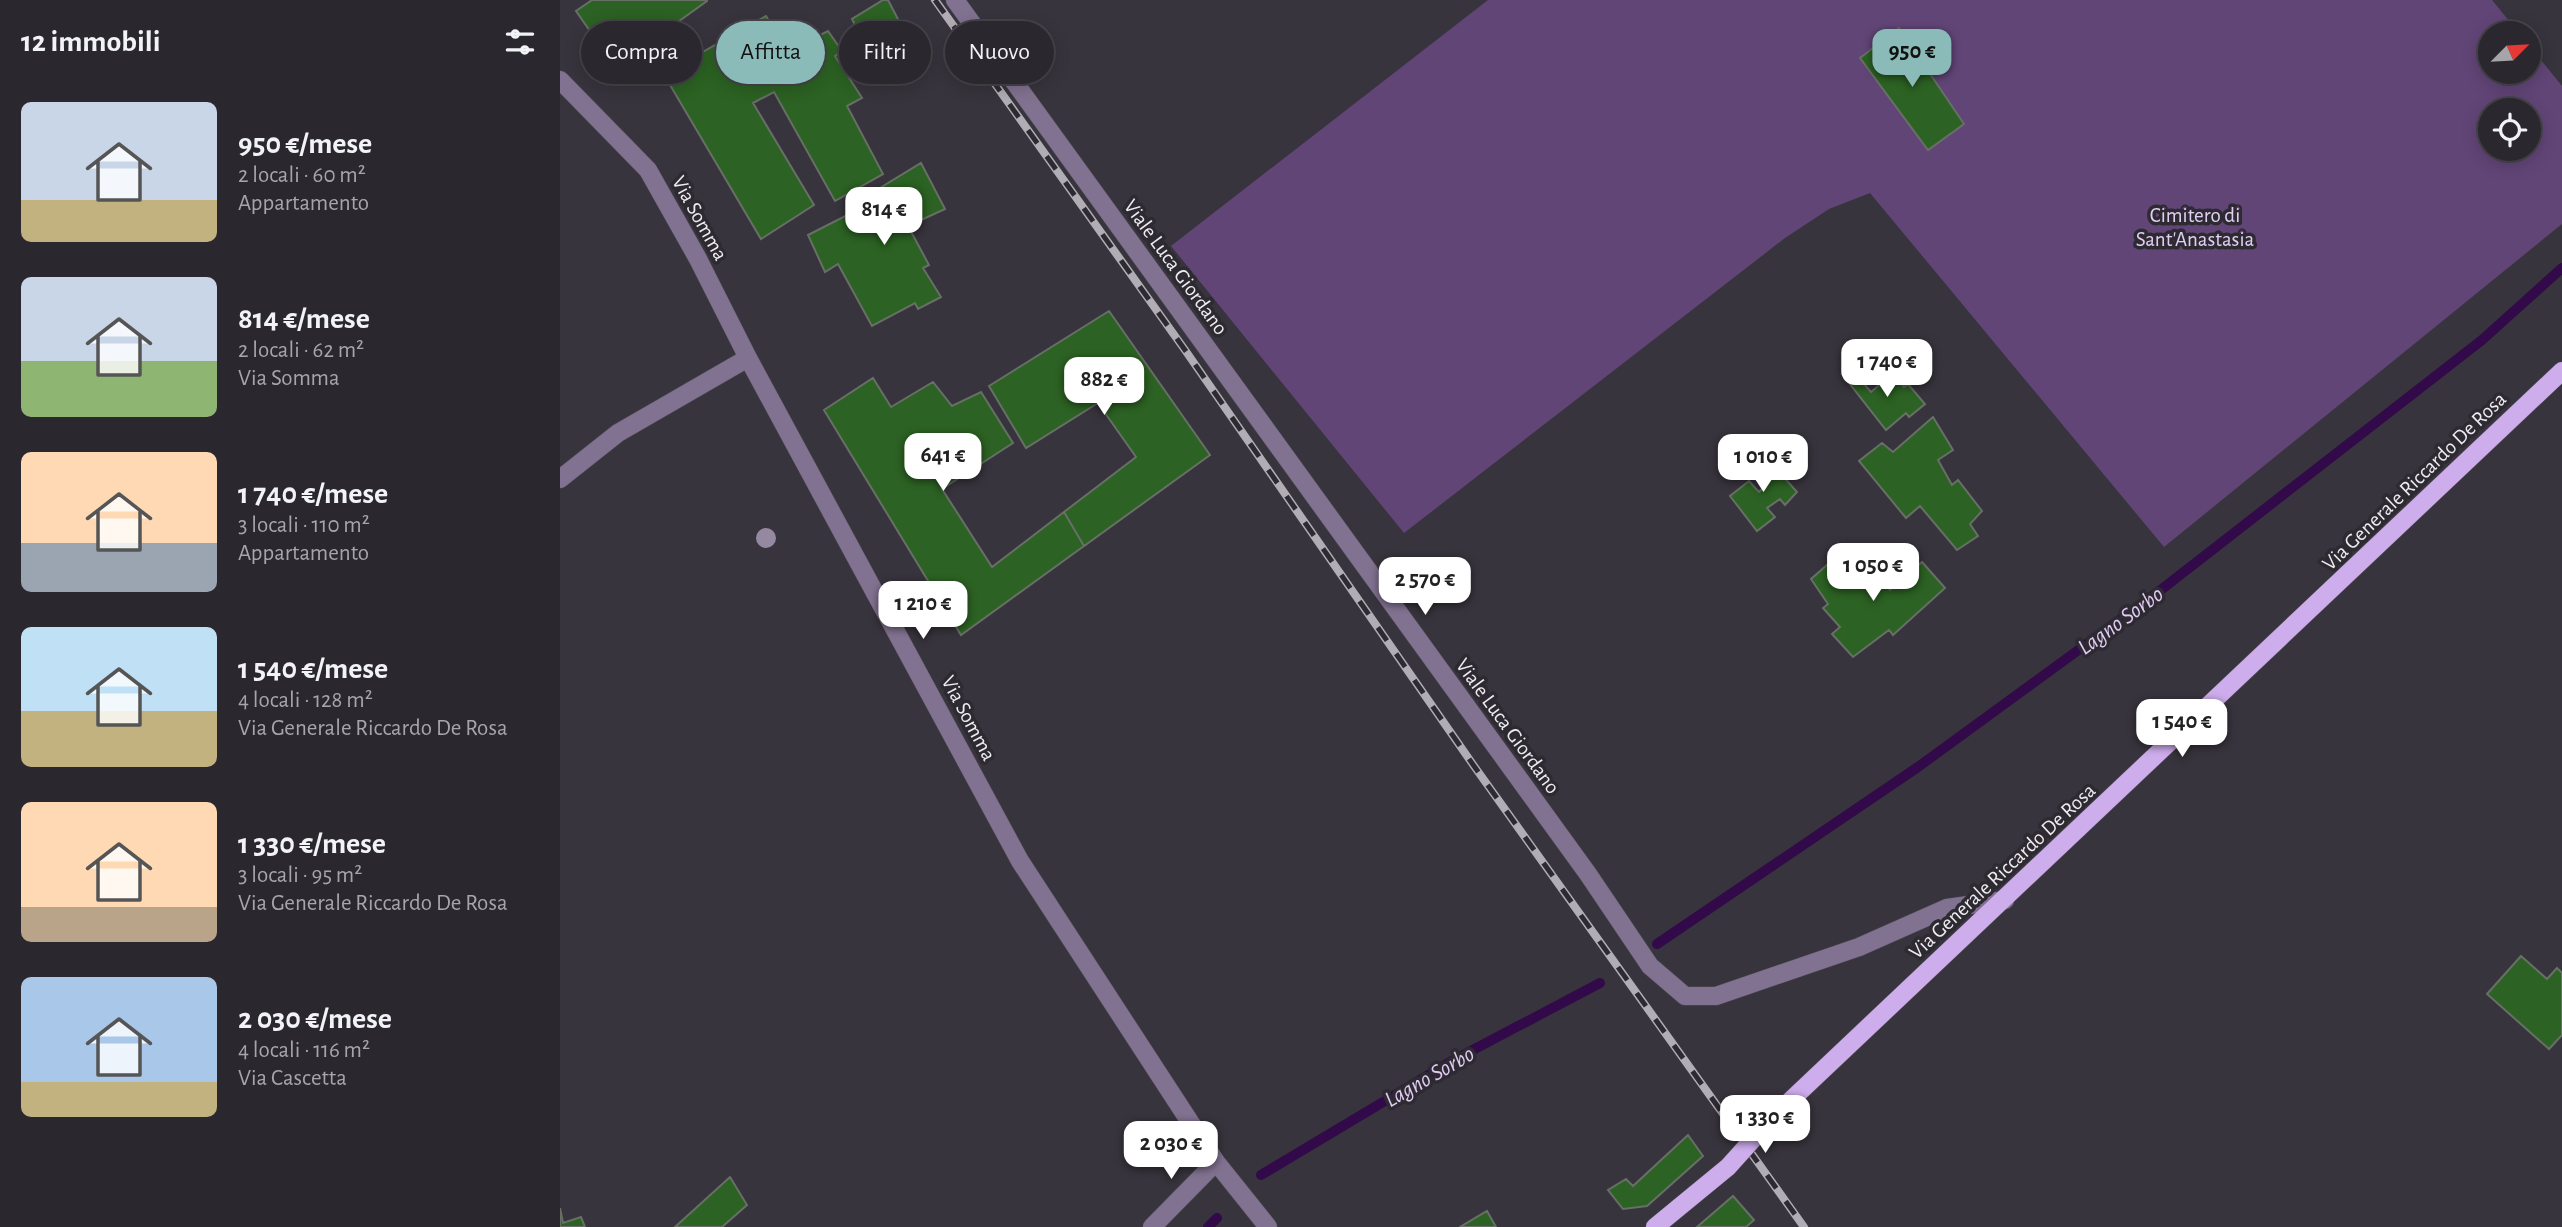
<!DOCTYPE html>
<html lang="it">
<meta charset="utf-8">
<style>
:root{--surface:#2a272e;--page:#322f36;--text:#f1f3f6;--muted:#a5a5aa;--line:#46444a;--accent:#8bbbb9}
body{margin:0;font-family:"Alegreya Sans",sans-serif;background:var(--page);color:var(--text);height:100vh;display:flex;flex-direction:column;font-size:26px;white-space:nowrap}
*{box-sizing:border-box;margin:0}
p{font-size:23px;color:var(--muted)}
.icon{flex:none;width:38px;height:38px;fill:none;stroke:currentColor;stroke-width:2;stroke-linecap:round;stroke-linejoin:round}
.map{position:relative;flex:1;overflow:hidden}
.sheet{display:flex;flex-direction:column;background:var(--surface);width:560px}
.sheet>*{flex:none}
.guide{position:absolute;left:21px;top:21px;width:665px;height:63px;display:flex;gap:14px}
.needle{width:46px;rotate:66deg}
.fabs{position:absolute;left:1918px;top:21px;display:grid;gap:14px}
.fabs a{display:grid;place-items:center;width:63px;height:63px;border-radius:50%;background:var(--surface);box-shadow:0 4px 18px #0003,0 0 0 2px var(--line);font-size:35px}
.price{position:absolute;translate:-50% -60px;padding:0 16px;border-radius:14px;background:#fff;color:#222;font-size:23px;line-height:46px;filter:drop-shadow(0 2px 4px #0008)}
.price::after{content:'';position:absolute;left:50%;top:42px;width:21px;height:16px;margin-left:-10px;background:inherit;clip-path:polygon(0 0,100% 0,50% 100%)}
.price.current{background:var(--accent);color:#111}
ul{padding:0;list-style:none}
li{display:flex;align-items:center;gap:21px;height:175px;padding:0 21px}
li span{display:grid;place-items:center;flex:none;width:196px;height:140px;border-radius:10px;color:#555}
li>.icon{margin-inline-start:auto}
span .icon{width:84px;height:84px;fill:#fffc;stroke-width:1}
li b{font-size:30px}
h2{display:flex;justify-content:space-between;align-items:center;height:84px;padding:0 21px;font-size:30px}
.tag{padding:0 24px;border-radius:32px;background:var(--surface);box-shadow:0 4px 18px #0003,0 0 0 2px var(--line);font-size:24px;line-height:63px}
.tag.current{background:var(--accent);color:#111}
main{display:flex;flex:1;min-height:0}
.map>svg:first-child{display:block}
</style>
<main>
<section class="sheet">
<h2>12 immobili<svg class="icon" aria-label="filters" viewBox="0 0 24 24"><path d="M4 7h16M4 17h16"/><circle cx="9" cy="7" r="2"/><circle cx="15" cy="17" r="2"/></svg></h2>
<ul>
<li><span style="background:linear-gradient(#c9d6e8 70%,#c2b280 0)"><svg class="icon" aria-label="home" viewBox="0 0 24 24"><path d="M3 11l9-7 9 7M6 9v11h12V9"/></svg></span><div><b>950 €/mese</b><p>2 locali · 60 m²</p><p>Appartamento</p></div></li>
<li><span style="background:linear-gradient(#c9d6e8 60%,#8fb573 0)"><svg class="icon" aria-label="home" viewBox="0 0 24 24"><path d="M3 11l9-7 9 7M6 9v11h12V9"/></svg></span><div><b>814 €/mese</b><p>2 locali · 62 m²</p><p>Via Somma</p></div></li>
<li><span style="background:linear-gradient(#ffd9b3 65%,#9aa5b1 0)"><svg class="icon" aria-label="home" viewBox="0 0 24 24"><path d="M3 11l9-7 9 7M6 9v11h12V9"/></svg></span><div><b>1 740 €/mese</b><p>3 locali · 110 m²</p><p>Appartamento</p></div></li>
<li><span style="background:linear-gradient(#bfe0f5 60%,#c2b280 0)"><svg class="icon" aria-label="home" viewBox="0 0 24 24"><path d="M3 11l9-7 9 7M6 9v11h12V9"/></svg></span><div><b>1 540 €/mese</b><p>4 locali · 128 m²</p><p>Via Generale Riccardo De Rosa</p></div></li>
<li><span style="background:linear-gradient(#ffd9b3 75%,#b9a48a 0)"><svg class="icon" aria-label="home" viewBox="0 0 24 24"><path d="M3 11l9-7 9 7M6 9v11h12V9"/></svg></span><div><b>1 330 €/mese</b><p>3 locali · 95 m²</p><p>Via Generale Riccardo De Rosa</p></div></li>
<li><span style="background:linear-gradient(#a9c7e8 75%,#c2b280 0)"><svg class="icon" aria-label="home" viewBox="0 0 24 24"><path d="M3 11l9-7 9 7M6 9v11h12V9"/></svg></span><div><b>2 030 €/mese</b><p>4 locali · 116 m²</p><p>Via Cascetta</p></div></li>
</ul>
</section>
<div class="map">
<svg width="2002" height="1227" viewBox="0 0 2002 1227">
<rect width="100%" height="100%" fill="#38343d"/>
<path fill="#614577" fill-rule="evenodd" d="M 928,0 L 1932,0 L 1959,33 L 1930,33 L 1930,72 L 1969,72 L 1969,45 L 2002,86 L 2002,224 L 1604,547 L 1310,193 L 1269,209 L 1225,238 L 844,533 L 611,246 ZM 1930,110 L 1969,110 L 1969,149 L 1930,149 Z"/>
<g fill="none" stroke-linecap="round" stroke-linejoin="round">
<path stroke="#320a4a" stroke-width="10" d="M 1097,944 L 1358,767 L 1602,589 L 1922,340 L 2002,268
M 701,1175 L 890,1062 L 1040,983
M 648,1227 L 657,1218"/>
</g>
<path fill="#2c6223" stroke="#676f66" stroke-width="2" d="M 32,0 L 147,0 L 147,1 L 55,67 L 16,11 Z
M 323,0 L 328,0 L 340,23 L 305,46 L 292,19 Z
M 206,16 L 223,44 L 237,35 L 242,44 L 268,31 L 282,51 L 275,56 L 302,98 L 287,106 L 323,174 L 275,201 L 214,92 L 193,103 L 254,205 L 201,239 L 97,63 L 127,47 L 132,58 Z
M 1339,28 L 1404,124 L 1368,150 L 1300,58 Z
M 361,163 L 385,209 L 348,226 L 369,265 L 363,268 L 381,297 L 358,309 L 355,303 L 312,326 L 278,264 L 265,272 L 248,235 L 317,200 L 315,191 Z
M 549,311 L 650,455 L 524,546 L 504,512 L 576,457 L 538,403 L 466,448 L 429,386 Z
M 1290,368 L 1311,392 L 1333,373 L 1344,387 L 1348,384 L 1365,404 L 1349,417 L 1346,413 L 1326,430 L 1282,374 Z
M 313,378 L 331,407 L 373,382 L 392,406 L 421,392 L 453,443 L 382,489 L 432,567 L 504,512 L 524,546 L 401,635 L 264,410 Z
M 1373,417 L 1393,450 L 1378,460 L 1392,485 L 1398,480 L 1422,511 L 1410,524 L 1418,536 L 1397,550 L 1360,506 L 1346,518 L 1299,461 L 1322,443 L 1333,452 Z
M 1205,456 L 1237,492 L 1225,505 L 1220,499 L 1207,508 L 1215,517 L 1197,531 L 1170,496 L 1189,481 L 1199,492 L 1203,488 L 1189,469 Z
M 1275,558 L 1294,580 L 1302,572 L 1314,585 L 1321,579 L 1330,590 L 1362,562 L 1385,588 L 1333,635 L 1329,630 L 1293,657 L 1272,634 L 1280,627 L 1263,608 L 1268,604 L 1251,579 Z
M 1961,956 L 1987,979 L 1997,968 L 2002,973 L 2002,1035 L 1989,1049 L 1927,994 Z
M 1128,1135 L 1143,1156 L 1087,1206 L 1063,1209 L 1048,1190 L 1066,1179 L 1073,1186 Z
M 170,1177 L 187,1205 L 162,1227 L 115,1227 Z
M 1173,1196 L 1194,1220 L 1186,1227 L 1137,1227 Z
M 0,1208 L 3,1223 L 21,1217 L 25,1227 L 0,1227 Z
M 927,1211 L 936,1227 L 900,1227 Z"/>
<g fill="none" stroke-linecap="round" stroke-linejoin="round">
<defs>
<path id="minor" d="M 395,0 L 1028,874 L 1090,966 L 1125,996 L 1156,996 L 1299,947 L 1387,908 L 1445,900
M 0,80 L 88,170 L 138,259 L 188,358 L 460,861 L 656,1162 L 708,1227
M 0,479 L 58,433 L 188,358
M 592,1227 L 656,1162"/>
<path id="major" d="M 1213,1117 L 2002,371
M 1095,1227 L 1168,1167"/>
</defs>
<use href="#minor" stroke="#55515a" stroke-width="19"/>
<use href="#major" stroke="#55515a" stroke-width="19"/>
<use href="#minor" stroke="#827291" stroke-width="18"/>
<use href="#major" stroke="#ceadec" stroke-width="18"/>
<defs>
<path id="rail" d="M 375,0 L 625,350 L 914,766 L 1244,1227"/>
</defs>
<use href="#rail" stroke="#b0adb4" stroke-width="8"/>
<use href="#rail" stroke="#2e2a32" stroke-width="5" stroke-dasharray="16" stroke-linecap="butt"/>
<defs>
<path id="major-bridge" d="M 1168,1167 L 1213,1117"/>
</defs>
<use href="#major-bridge" stroke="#55515a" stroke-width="19" stroke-linecap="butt"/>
<use href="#major-bridge" stroke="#ceadec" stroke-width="18"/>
</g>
<circle fill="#9589a2" cx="206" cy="538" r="10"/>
<g text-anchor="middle" stroke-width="7" stroke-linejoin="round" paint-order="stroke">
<g font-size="21" fill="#e1cef4" stroke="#2e2a32">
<text x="1635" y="222">Cimitero di<tspan x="1635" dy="24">Sant'Anastasia</tspan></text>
</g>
<g font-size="21" fill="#eeecf1" stroke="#2e2a32">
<text transform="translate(140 218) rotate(61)" y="7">Via Somma</text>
<text transform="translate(616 267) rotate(54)" y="7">Viale Luca Giordano</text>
<text transform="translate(1854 481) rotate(-44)" y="7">Via Generale Riccardo De Rosa</text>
<text transform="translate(409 718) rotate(62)" y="7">Via Somma</text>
<text transform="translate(948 726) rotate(54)" y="7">Viale Luca Giordano</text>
<text transform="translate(1442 871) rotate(-43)" y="7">Via Generale Riccardo De Rosa</text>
</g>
<g font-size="23" font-style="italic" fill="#e0ccf3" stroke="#2e2a32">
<text transform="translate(1560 620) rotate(-36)" y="8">Lagno Sorbo</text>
<text transform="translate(869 1076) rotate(-30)" y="8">Lagno Sorbo</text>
</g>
</g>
</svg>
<div class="fabs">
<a><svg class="needle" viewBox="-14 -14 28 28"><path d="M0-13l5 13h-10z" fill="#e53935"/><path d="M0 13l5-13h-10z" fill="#a5a5aa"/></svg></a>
<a><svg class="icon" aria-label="locate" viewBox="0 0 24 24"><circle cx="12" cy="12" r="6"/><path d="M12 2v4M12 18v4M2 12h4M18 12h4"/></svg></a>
</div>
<b class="price current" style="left:1352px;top:89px">950 €</b>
<b class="price" style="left:324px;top:247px">814 €</b>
<b class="price" style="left:1327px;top:399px">1 740 €</b>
<b class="price" style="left:544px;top:417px">882 €</b>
<b class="price" style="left:383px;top:493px">641 €</b>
<b class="price" style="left:1203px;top:494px">1 010 €</b>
<b class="price" style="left:1313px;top:603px">1 050 €</b>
<b class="price" style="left:865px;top:617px">2 570 €</b>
<b class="price" style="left:363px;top:641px">1 210 €</b>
<b class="price" style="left:1622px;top:759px">1 540 €</b>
<b class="price" style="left:1205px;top:1155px">1 330 €</b>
<b class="price" style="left:611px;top:1181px">2 030 €</b>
<div class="guide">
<a class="tag">Compra</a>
<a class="tag current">Affitta</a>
<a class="tag">Filtri</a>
<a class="tag">Nuovo</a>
</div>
</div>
</main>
